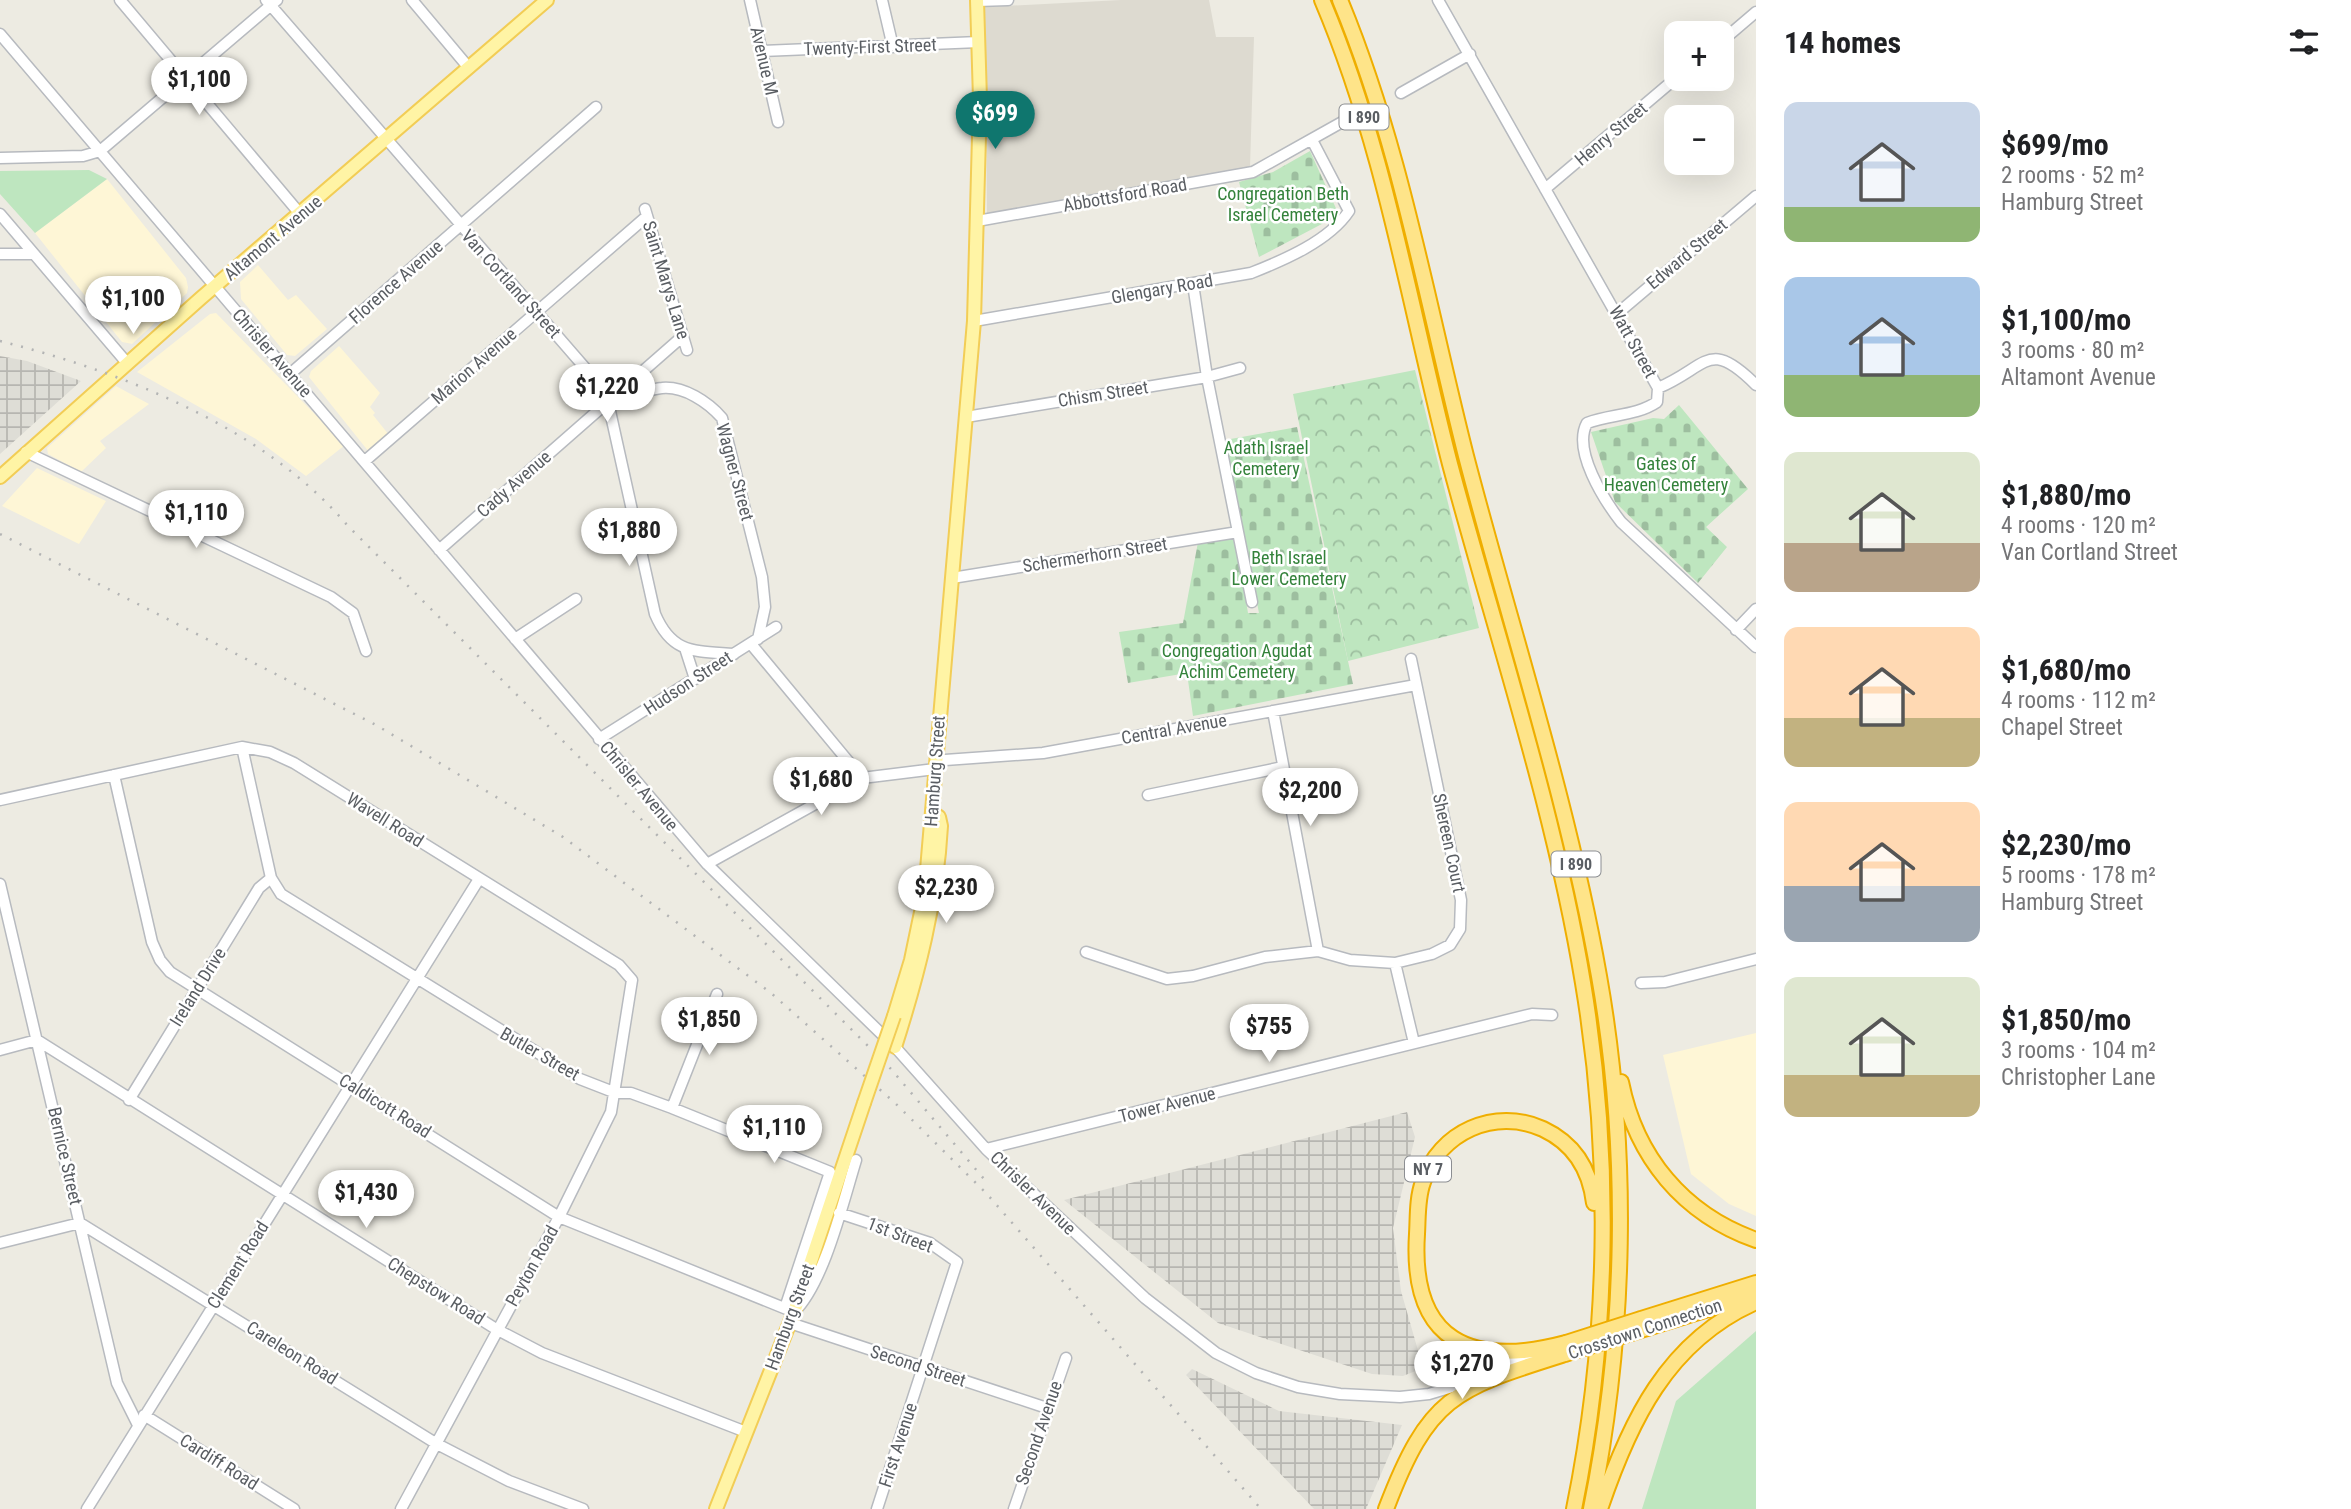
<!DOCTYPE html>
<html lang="en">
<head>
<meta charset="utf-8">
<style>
  :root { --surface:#fff; --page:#f2f2f2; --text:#202124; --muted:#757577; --accent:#0f766e }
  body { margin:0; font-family:"Roboto Condensed",sans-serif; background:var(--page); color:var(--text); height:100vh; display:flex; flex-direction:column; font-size:26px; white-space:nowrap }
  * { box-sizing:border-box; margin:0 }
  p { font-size:23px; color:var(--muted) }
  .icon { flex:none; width:38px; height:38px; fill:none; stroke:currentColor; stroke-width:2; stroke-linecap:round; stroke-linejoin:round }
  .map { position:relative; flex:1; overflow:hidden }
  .drawer { display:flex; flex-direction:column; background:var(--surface); width:595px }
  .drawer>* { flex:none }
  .buttons { position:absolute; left:1664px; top:21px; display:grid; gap:14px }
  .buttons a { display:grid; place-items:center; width:70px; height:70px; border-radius:14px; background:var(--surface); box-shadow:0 7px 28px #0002; font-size:35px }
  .price { position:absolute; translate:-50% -60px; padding:0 16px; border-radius:24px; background:#fff; color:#222; font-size:23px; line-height:46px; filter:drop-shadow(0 2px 4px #0008) }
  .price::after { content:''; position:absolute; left:50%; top:42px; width:21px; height:16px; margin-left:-10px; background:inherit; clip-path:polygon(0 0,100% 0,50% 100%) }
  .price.current { background:var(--accent); color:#fff }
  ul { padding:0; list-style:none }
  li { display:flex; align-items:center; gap:21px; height:175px; padding:0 28px }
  li span { display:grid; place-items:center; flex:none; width:196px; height:140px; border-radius:14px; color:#555 }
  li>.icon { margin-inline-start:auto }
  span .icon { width:84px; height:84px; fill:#fffc; stroke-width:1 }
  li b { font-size:30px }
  h2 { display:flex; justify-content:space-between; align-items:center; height:84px; padding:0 28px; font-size:30px }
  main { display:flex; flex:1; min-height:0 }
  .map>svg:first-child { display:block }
  .commercial { fill:#fef6d6 }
  .industrial { fill:url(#industrial-grid) }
  .education { fill:#dddad0 }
  .green { fill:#bee6bf }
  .forest { fill:url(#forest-crowns) }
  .cemetery { fill:url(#cemetery-stones) }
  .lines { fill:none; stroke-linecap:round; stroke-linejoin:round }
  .minor-casing { stroke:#b7babf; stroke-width:13 }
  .major-casing { stroke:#f2cd56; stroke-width:16 }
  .highway-casing { stroke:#efae00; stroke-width:18 }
  .minor { stroke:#fff; stroke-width:10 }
  .major { stroke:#fff4a5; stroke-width:12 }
  .highway { stroke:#fee489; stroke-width:14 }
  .rail { stroke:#b3b4b4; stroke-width:2.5; stroke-dasharray:2 9; stroke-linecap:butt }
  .major-bridge-casing { stroke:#f2cd56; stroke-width:16; stroke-linecap:butt }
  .highway-bridge-casing { stroke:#efae00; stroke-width:18; stroke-linecap:butt }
  .major-bridge { stroke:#fff4a5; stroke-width:12 }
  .highway-bridge { stroke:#fee489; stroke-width:14 }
  .labels { text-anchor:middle; stroke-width:5; stroke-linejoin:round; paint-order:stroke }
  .shield { fill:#fff; stroke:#8c8e92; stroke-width:2 }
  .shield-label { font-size:16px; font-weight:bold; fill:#5a5e63 }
  .street-label { font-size:18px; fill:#5a5e63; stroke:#fff }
  .park-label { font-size:18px; fill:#33823a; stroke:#fff }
</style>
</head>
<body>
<main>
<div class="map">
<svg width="1756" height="1509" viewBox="0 0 1756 1509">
  <defs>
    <pattern id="industrial-grid" width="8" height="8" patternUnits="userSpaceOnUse" patternTransform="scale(1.75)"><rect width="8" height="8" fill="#deddd6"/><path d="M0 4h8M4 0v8" fill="none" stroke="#b7b6b1"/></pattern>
    <pattern id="forest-crowns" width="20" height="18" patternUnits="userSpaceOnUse" patternTransform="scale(1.75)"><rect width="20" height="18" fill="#bee6bf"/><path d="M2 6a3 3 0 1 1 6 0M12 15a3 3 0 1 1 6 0" fill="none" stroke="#9dbe9f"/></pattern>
    <pattern id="cemetery-stones" width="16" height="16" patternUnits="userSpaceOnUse" patternTransform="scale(1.75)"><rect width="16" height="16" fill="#bee6bf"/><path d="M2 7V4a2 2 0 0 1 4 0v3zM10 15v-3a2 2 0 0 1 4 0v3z" fill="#9dbe9f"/></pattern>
  </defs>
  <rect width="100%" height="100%" fill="#edebe2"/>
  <!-- commercial -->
  <path class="commercial" d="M107,179L186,278L188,287L187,293L132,344L122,342L35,233Z
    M258,265L288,300L296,295L327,329L295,356L287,355L241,299L240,282Z
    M216,313L345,445L306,476L256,439L137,372L210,314Z
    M339,346L380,393L370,407L375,413L373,415L389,435L369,452L309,377L311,371Z
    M116,386L149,404L100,441L106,448L81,472L48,454L47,448Z
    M37,468L106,501L79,544L2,506Z
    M1756,1033V1216L1729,1204L1691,1174L1663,1055Z"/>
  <!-- industrial -->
  <path class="industrial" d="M0,356L27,361L81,381L0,454Z
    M1407,1112L1415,1137L1393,1228L1401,1291L1423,1368L1403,1376L1372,1374L1218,1323L1064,1200Z
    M1192,1369L1279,1411L1402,1425L1366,1509H1314L1186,1375Z"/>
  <!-- education -->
  <path class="education" d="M1121,0H1209L1216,37H1254L1250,167L987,214L985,7Z"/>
  <!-- green -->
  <path class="green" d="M89,170L107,179L35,233L0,194V171Z
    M1756,1331V1509H1642L1676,1401Z"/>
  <!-- forest -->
  <path class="forest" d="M1415,370L1479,628L1348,661L1293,394Z"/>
  <!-- cemetery -->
  <path class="cemetery" d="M1310,151L1339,215L1259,257L1239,182L1273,172Z
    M1679,405L1748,489L1706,527L1727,547L1698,583L1615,502L1591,432L1653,418L1664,419Z
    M1297,427L1353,684L1193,716L1187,673L1128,683L1119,632L1183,623L1198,542L1235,537L1248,613H1259L1225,440Z"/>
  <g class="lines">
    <defs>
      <path id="minor" d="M120,0L301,215
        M266,0L599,384L608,402L655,614C672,654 694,651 734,654
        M412,0L469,68
        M750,0L778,122
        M882,0L893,47
        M1438,0L1658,388L1657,402C1636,416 1611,414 1587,423C1572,450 1604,500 1621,522L1756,647
        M977,1L1008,0
        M0,34L707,864L895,1047L986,1149L1145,1298L1216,1353L1256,1373L1298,1387L1340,1394L1400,1397L1429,1394L1479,1379
        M1722,41L1756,12
        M762,51L979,42
        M1401,93L1470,54
        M0,158L83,156L100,151L277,0
        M1545,189L1676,78
        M645,209L687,350
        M0,214L127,363
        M977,221L1253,172L1344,121
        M0,254H31
        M1193,284L1207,377L1252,602
        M1618,313L1756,196
        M974,321L1251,273C1284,260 1329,241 1349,211L1312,140
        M290,374L596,107
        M1658,388C1708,367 1708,337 1756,385
        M617,396C633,399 646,389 662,388C684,386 708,402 722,418L762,577L765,607L758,639
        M966,417L1207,377L1240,368
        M26,452L331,597L353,613L366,651
        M366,460L646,217
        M439,550L683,336
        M952,578L1238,532
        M1736,630L1756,609
        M515,639L576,599
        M751,644L862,778
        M685,648L695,679
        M1273,711L1318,951
        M599,739L776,627
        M242,747L271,878L281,894L580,1079L616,1093H631L672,1108L830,1172L785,1308
        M114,775L152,942L160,960L170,972L559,1217L794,1312C824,1283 843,1202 856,1160
        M1148,795L1283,767
        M0,800L242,747L270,752L294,763L619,965L632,980L611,1112L559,1217L401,1509
        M707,864L862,778L935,769L945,760L1043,753L1416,685
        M0,884L117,1383L138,1425
        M1086,952L1167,979L1193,976L1265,957L1318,951L1350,960L1395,963L1432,954L1450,945L1460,929L1461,900L1411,659
        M1395,963L1414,1043
        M1641,983L1665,982L1756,959
        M0,1050L37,1040L496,1329L542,1353L746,1432
        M129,1100L259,888L271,878
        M672,1108L717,994
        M986,1149L1532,1014L1552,1015
        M839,1213L930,1243L957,1262L877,1509
        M0,1243L80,1223L437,1444L509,1481L583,1509
        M790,1323L1047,1408
        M1466,1376L1539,1354
        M144,1415L294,1509
        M87,1509L479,879
        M1014,1509L1066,1358"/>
      <path id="major" d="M0,477L201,298L547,0
        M894,1016L911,960L925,893L974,321L980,99L977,0
        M895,1047C918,975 937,902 941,826L939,817L933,813
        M716,1509L794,1312L864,1103"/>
      <path id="highway" d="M1322,0C1385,148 1410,309 1450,464C1496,636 1554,807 1583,983C1612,1157 1609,1337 1574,1509
        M1340,0C1401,147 1427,303 1466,456C1511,629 1568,800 1599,976C1630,1151 1626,1335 1591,1509
        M1621,1082C1636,1157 1683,1214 1756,1240
        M1641,1319L1756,1283
        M1641,1330L1756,1294
        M1566,1343C1471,1368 1410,1342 1417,1234C1418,1217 1417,1198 1423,1182C1439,1132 1495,1107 1543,1129C1575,1144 1590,1170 1594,1203
        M1386,1509C1429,1396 1454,1389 1565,1354
        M1600,1509C1629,1423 1667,1341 1756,1302"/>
    </defs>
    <!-- minor casing -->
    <use href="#minor" class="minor-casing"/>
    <!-- major casing -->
    <use href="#major" class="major-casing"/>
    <!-- highway casing -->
    <use href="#highway" class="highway-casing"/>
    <!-- minor -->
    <use href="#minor" class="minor"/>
    <!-- major -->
    <use href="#major" class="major"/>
    <!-- highway -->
    <use href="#highway" class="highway"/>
    <!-- rail -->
    <path class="rail" d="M0,341C122,372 264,427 347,525L891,1069L984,1179
      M0,534L376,725L563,837L771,993L895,1103L987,1194L1261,1509"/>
    <defs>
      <path id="major-bridge" d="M864,1103L894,1016"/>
      <path id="highway-bridge" d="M1566,1343L1641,1319
        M1565,1354L1641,1330"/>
    </defs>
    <!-- major-bridge casing -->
    <use href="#major-bridge" class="major-bridge-casing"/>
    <!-- highway-bridge casing -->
    <use href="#highway-bridge" class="highway-bridge-casing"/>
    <!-- major-bridge -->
    <use href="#major-bridge" class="major-bridge"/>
    <!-- highway-bridge -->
    <use href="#highway-bridge" class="highway-bridge"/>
  </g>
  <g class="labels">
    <!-- shield labels -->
    <g class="shield">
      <rect x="1339.5" y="104.5" width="49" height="25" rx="5"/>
      <rect x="1551.5" y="851.5" width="49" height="25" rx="5"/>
      <rect x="1405" y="1156.5" width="46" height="25" rx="5"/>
    </g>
    <g class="shield-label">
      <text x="1364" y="123">I 890</text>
      <text x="1576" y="870">I 890</text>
      <text x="1428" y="1175">NY 7</text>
    </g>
    <!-- street labels -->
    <g class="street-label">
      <text transform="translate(870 47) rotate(-2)" y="6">Twenty-First Street</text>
      <text transform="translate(764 61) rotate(77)" y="6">Avenue M</text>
      <text transform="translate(1611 134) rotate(-40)" y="6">Henry Street</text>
      <text transform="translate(1125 195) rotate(-10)" y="6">Abbottsford Road</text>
      <text transform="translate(273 238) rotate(-40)" y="6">Altamont Avenue</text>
      <text transform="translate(1687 254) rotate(-40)" y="6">Edward Street</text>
      <text transform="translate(666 280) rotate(73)" y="6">Saint Marys Lane</text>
      <text transform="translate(396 282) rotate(-41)" y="6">Florence Avenue</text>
      <text transform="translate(511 284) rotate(48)" y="6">Van Cortland Street</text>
      <text transform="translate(1162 289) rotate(-10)" y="6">Glengary Road</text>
      <text transform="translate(1633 342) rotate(61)" y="6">Watt Street</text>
      <text transform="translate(272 353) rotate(49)" y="6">Chrisler Avenue</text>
      <text transform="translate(474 366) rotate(-41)" y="6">Marion Avenue</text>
      <text transform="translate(1103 394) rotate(-9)" y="6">Chism Street</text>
      <text transform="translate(735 472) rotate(75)" y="6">Wagner Street</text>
      <text transform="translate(514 484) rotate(-41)" y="6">Cady Avenue</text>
      <text transform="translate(1095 555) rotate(-9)" y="6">Schermerhorn Street</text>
      <text transform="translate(688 683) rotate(-33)" y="6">Hudson Street</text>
      <text transform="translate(1174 729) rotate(-10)" y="6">Central Avenue</text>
      <text transform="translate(935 771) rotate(-86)" y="6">Hamburg Street</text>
      <text transform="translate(639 786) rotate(50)" y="6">Chrisler Avenue</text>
      <text transform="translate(385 820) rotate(32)" y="6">Wavell Road</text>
      <text transform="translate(1449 843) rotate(78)" y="6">Shereen Court</text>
      <text transform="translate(198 987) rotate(-58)" y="6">Ireland Drive</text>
      <text transform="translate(540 1054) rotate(30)" y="6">Butler Street</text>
      <text transform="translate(1167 1105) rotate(-14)" y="6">Tower Avenue</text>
      <text transform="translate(385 1106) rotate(32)" y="6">Caldicott Road</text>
      <text transform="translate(65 1156) rotate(77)" y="6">Bernice Street</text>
      <text transform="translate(1033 1193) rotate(44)" y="6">Chrisler Avenue</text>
      <text transform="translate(900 1235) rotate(21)" y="6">1st Street</text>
      <text transform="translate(238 1265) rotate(-58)" y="6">Clement Road</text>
      <text transform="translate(532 1266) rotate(-61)" y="6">Peyton Road</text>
      <text transform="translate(436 1291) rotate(32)" y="6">Chepstow Road</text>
      <text transform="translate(790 1317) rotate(-70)" y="6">Hamburg Street</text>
      <text transform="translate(1645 1329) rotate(-18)" y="6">Crosstown Connection</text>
      <text transform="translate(292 1353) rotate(32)" y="6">Careleon Road</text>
      <text transform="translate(918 1366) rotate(18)" y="6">Second Street</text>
      <text transform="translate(1039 1433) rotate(-71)" y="6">Second Avenue</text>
      <text transform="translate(898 1445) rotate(-72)" y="6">First Avenue</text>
      <text transform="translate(219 1462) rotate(32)" y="6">Cardiff Road</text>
    </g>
    <!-- park labels -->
    <g class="park-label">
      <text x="1283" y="200">Congregation Beth<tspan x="1283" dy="21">Israel Cemetery</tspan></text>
      <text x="1266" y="454">Adath Israel<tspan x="1266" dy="21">Cemetery</tspan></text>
      <text x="1666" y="470">Gates of<tspan x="1666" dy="21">Heaven Cemetery</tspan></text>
      <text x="1289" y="564">Beth Israel<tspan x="1289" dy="21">Lower Cemetery</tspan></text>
      <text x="1237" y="657">Congregation Agudat<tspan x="1237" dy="21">Achim Cemetery</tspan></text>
    </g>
  </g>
</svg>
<div class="buttons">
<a>+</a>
<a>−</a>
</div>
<b class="price" style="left:199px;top:117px">$1,100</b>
<b class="price current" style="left:995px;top:151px">$699</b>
<b class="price" style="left:133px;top:336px">$1,100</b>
<b class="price" style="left:607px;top:424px">$1,220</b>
<b class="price" style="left:196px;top:550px">$1,110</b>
<b class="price" style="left:629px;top:568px">$1,880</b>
<b class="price" style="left:821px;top:817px">$1,680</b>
<b class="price" style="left:1310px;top:828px">$2,200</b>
<b class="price" style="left:946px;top:925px">$2,230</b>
<b class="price" style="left:709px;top:1057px">$1,850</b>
<b class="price" style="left:1269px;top:1064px">$755</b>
<b class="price" style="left:774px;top:1165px">$1,110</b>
<b class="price" style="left:366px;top:1230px">$1,430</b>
<b class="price" style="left:1462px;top:1401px">$1,270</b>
</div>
<section class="drawer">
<h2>14 homes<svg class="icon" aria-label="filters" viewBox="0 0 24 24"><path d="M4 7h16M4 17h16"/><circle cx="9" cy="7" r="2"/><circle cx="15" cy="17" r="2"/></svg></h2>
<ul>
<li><span style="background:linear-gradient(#c9d6e8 75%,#8fb573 0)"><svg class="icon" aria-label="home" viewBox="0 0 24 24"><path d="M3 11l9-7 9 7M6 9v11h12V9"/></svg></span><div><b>$699/mo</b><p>2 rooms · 52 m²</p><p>Hamburg Street</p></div></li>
<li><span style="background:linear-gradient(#a9c7e8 70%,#8fb573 0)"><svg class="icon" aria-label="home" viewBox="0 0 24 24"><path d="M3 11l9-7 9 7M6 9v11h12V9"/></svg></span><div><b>$1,100/mo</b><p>3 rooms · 80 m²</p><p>Altamont Avenue</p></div></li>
<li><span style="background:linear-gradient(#dfe7d0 65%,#b9a48a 0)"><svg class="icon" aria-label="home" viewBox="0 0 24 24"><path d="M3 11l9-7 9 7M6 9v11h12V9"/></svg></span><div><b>$1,880/mo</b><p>4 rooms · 120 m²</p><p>Van Cortland Street</p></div></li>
<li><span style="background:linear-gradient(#ffd9b3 65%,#c2b280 0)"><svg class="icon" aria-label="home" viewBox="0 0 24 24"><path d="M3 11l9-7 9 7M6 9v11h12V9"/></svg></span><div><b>$1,680/mo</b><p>4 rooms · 112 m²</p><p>Chapel Street</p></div></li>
<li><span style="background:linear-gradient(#ffd9b3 60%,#9aa5b1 0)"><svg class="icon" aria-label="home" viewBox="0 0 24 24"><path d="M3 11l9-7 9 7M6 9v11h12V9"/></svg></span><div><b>$2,230/mo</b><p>5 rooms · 178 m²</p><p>Hamburg Street</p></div></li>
<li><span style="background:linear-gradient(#dfe7d0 70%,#c2b280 0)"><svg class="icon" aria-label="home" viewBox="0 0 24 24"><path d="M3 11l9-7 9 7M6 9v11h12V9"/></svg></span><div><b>$1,850/mo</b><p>3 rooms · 104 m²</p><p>Christopher Lane</p></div></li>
</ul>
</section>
</main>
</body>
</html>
